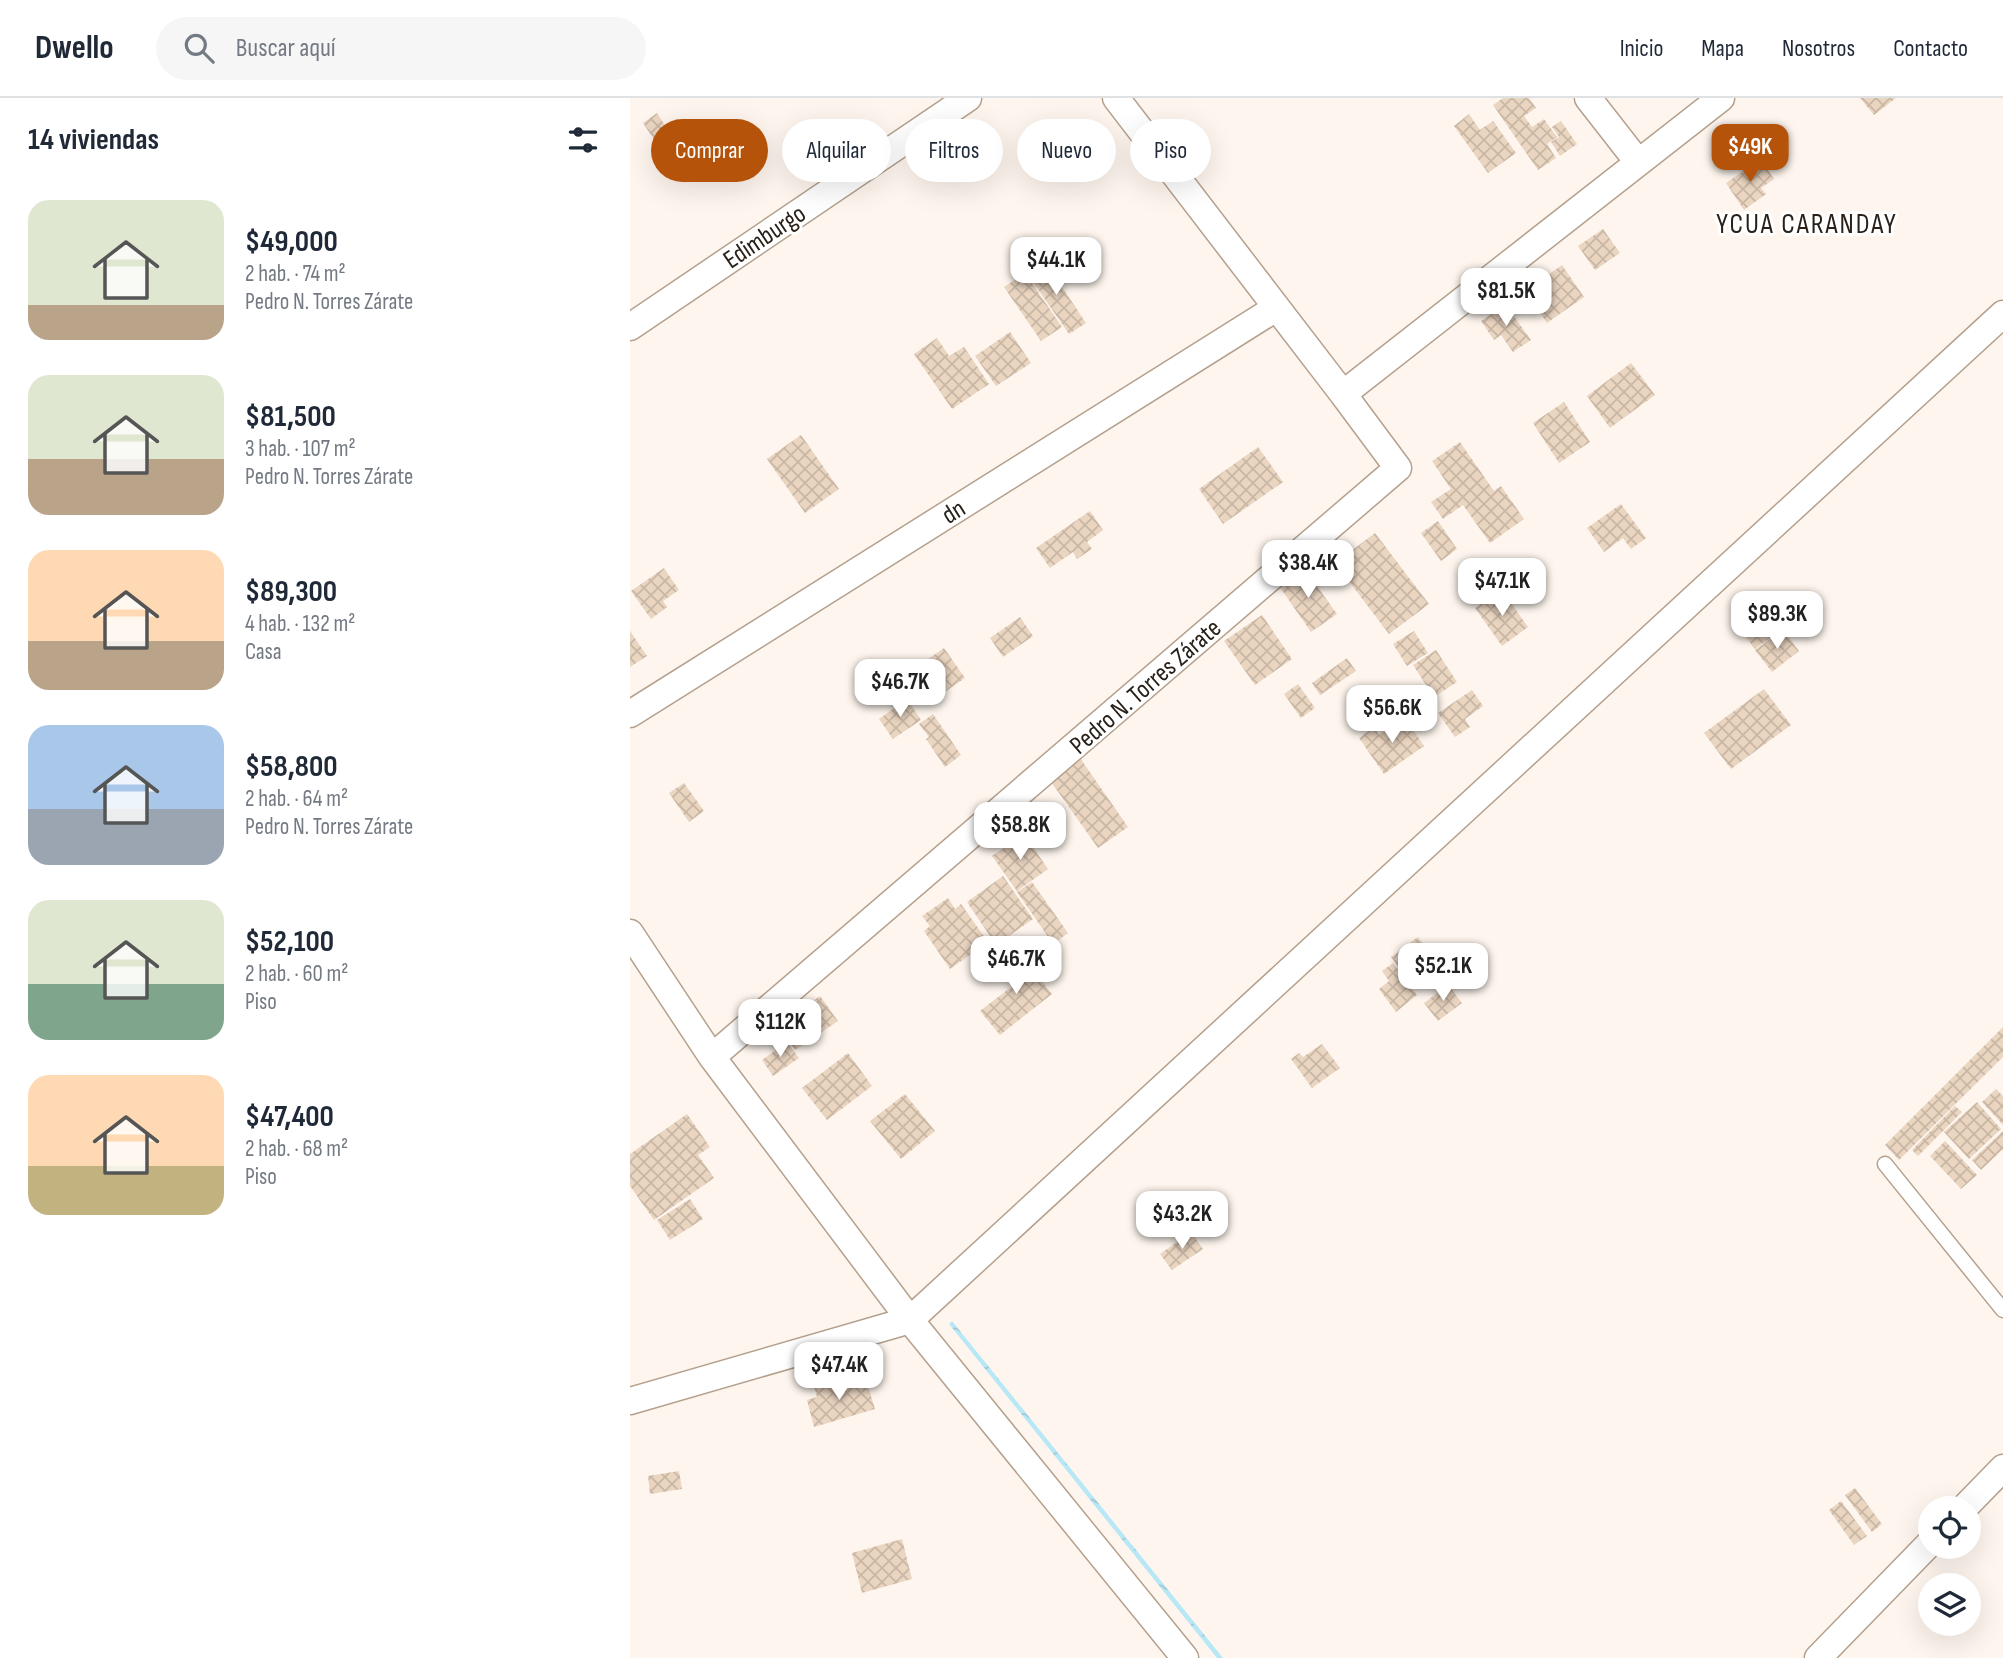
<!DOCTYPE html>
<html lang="es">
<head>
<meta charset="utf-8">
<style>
  :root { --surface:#fff; --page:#f6f6f7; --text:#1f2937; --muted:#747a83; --line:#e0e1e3; --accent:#b45309 }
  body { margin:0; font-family:"Sofia Sans Condensed",sans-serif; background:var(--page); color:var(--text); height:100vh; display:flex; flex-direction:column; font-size:26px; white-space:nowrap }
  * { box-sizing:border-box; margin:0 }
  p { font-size:23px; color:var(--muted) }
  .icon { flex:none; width:38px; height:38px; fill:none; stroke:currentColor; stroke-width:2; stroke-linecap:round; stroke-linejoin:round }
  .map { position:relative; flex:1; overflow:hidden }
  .panel { display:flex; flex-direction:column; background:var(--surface); width:630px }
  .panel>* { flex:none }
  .top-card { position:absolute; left:21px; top:21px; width:665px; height:63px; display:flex; gap:14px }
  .fabs { position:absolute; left:1288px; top:1398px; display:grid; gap:14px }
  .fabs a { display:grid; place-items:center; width:63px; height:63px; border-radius:50%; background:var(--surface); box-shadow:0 7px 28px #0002; font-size:35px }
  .price { position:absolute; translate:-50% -60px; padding:0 16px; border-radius:14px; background:#fff; color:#222; font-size:23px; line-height:46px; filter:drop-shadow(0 2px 4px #0008) }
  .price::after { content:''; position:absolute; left:50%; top:42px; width:21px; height:16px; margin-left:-10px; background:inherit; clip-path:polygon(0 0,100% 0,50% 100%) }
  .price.current { background:var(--accent); color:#fff }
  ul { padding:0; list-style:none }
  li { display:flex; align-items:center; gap:21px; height:175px; padding:0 28px }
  li span { display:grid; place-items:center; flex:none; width:196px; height:140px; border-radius:21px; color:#555 }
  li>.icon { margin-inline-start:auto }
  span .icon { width:84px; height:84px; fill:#fffc; stroke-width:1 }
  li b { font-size:30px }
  h2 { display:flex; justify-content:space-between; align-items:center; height:84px; padding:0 28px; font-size:30px }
  .tag { padding:0 24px; border-radius:32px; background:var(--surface); box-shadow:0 7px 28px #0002; font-size:24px; line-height:63px }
  .tag.current { background:var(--accent); color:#fff }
  header { display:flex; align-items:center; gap:42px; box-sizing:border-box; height:98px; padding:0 35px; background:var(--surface); border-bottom:2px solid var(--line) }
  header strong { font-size:33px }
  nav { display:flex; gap:38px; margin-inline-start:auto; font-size:24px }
  .search { width:490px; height:63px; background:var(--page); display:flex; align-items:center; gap:18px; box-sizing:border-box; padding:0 24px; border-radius:38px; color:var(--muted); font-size:26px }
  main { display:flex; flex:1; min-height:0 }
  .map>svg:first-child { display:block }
  .water { fill:url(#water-ripples) }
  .building { fill:url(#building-cross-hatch) }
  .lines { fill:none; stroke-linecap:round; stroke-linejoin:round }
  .lane-casing { stroke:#b4a08d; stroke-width:17 }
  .street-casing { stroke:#b4a08d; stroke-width:29 }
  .lane { stroke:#fff; stroke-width:14 }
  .street { stroke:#fff; stroke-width:26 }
  .labels { text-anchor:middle; stroke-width:6; stroke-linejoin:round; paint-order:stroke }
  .street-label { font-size:26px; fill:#282019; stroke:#fff }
  .neighbourhood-label { font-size:28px; letter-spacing:2px; fill:#282019; stroke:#fff }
</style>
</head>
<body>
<header>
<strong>Dwello</strong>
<div class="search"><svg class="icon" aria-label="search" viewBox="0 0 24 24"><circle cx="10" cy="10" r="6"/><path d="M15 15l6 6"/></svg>Buscar aquí</div>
<nav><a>Inicio</a><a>Mapa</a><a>Nosotros</a><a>Contacto</a></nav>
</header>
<main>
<section class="panel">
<h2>14 viviendas<svg class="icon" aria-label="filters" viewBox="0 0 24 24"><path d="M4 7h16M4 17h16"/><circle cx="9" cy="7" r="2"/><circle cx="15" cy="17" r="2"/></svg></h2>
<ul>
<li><span style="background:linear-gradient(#dfe7d0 75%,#b9a48a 0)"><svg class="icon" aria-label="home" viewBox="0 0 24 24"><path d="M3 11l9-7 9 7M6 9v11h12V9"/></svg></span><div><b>$49,000</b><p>2 hab. · 74 m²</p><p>Pedro N. Torres Zárate</p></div></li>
<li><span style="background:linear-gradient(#dfe7d0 60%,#b9a48a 0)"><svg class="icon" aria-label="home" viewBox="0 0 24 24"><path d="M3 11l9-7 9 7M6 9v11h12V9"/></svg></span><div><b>$81,500</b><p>3 hab. · 107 m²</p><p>Pedro N. Torres Zárate</p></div></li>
<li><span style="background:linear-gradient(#ffd9b3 65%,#b9a48a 0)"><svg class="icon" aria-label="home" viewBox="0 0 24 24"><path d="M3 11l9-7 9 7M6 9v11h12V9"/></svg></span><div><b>$89,300</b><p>4 hab. · 132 m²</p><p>Casa</p></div></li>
<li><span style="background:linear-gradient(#a9c7e8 60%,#9aa5b1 0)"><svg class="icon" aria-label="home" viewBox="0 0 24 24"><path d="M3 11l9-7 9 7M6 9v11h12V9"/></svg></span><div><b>$58,800</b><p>2 hab. · 64 m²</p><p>Pedro N. Torres Zárate</p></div></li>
<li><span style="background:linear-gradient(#dfe7d0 60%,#7fa58c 0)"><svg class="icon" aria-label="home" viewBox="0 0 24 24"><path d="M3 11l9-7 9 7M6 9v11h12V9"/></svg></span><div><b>$52,100</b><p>2 hab. · 60 m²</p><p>Piso</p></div></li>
<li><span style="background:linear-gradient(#ffd9b3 65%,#c2b280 0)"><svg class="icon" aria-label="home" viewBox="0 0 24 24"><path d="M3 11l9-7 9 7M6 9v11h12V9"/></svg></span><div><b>$47,400</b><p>2 hab. · 68 m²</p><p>Piso</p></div></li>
</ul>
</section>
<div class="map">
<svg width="1373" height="1560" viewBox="0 0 1373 1560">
  <defs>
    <pattern id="water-ripples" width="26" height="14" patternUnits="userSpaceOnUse" patternTransform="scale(1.75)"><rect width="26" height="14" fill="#b8e7f5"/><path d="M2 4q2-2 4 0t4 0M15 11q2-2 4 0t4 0" fill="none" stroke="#9ec6d1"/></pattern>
    <pattern id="building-cross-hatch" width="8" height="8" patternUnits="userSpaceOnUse" patternTransform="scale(1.75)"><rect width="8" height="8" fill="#ead5c1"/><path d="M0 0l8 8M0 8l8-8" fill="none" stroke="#c9b7a5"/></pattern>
  </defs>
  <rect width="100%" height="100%" fill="#fef6ee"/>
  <!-- water -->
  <path class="water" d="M322,1223L593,1560H587L319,1226Z"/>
  <!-- building -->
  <path class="building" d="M873,0H899L906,10L894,18L902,29L914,21L927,39L917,46L926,60L908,72L863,7Z
    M1230,0H1266L1244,17Z
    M27,15L43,40L29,49L13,25Z
    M839,16L850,32L863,23L886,55L858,75L824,28Z
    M931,23L947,46L930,58L921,44L929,39L922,29Z
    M1131,61L1144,81L1131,90L1136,96L1114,112L1096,85Z
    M973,131L990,155L965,172L948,148Z
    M414,162L456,225L439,236L396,174Z
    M932,167L954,199L917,225L895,193Z
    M395,175L432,229L411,243L374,189Z
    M875,206L901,242L883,254L871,237L864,242L851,223Z
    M380,234L401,265L366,288L345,258Z
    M307,240L319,258L334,249L359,286L322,311L284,256Z
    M1001,265L1025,297L980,330L957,298Z
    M934,304L960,344L929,365L903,325Z
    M171,337L209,391L175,415L137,361Z
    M830,344L864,393L871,388L894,421L860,445L833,407L813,421L801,404L821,391L802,363Z
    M628,349L653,384L593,426L569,391Z
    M991,406L1016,440L1001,451L993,440L974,454L957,430Z
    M460,413L473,432L457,444L462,451L447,461L443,454L420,470L406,450Z
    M808,423L827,451L811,463L791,435Z
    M745,435L799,506L759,536L705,465Z
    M34,470L49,492L33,503L37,509L21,521L1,493Z
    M674,470L707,516L681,534L649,488Z
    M871,491L898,529L872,548L845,510Z
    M1153,493L1171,517L1125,551L1107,527Z
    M632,517L662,561L625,587L594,543Z
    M390,519L403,538L373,559L360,540Z
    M1153,532L1169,553L1142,574L1125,552Z
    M0,533L17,558L0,569Z
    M784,533L798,555L777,568L763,546Z
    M314,550L335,580L296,607L275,577Z
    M806,552L827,584L804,599L783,567Z
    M717,560L726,573L690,597L682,585Z
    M668,586L685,610L671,620L654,596Z
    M1134,591L1161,627L1101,671L1074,635Z
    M842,592L853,608L835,621L840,629L825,639L808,615Z
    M277,601L291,622L263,641L249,621Z
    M303,616L331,657L315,669L296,641L299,639L289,626Z
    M775,620L794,648L754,676L729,640L744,629L749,637Z
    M450,660L498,729L468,750L419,681Z
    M54,685L74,713L59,724L39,695Z
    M394,736L418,771L387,793L362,758Z
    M373,778L403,821L366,847L337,804Z
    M402,784L438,835L423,846L387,794Z
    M318,800L325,811L331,806L358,844L320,871L294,833L300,828L292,818Z
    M788,839L808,866L781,886L761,859Z
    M389,855L422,896L370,937L350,913L385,886L371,869Z
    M763,865L787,897L766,914L749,891L759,883L752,873Z
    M818,887L832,905L808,923L794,905Z
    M190,898L208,923L165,952L148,927Z
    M1373,929V959L1269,1062L1255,1047Z
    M157,944L169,960L143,978L132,962Z
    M692,946L710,970L682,990L661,961L669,955L673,959Z
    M218,955L242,988L197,1022L172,990Z
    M1366,991L1373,998V1027L1352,1004Z
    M275,996L305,1033L271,1061L240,1023Z
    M1347,1004L1371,1031L1339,1061L1314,1034Z
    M1325,1008L1332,1014L1288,1058L1282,1052Z
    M57,1016L80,1049L68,1057L84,1080L24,1122L0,1088V1056Z
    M1373,1033V1051L1351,1072L1342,1062Z
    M1315,1043L1347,1077L1331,1091L1300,1058Z
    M60,1101L73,1121L40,1142L27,1122Z
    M561,1134L573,1151L542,1172L530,1156Z
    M214,1280L217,1291L237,1285L245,1311L184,1329L177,1302L187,1299L184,1288Z
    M49,1373L52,1391L20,1396L18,1378Z
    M1225,1390L1252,1426L1242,1434L1215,1397Z
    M1211,1403L1237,1438L1224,1447L1199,1412Z
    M272,1441L282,1481L232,1495L222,1455Z"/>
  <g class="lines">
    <defs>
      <path id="lane" d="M1255,1066L1373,1212"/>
      <path id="street" d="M486,0L713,296
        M958,0L1008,64
        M0,229L338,0
        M0,616L646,210
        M0,835L82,959L280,1222L555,1560
        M82,959L768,370L713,296L1091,0
        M0,1303L280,1222L1373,216
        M1334,1410L1373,1370
        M1188,1560L1300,1445"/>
    </defs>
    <!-- lane casing -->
    <use href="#lane" class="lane-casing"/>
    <!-- street casing -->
    <use href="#street" class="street-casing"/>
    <!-- lane -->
    <use href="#lane" class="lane"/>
    <!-- street -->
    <use href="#street" class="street"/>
  </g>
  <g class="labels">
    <!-- street labels -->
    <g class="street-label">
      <text transform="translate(134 138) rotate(-34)" y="9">Edimburgo</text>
      <text transform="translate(323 413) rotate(-32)" y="9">dn</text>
      <text transform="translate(515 588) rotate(-41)" y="9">Pedro N. Torres Zárate</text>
    </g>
    <!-- neighbourhood labels -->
    <g class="neighbourhood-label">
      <text x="1177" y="135">YCUA CARANDAY</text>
    </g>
  </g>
</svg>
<div class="fabs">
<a><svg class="icon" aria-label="locate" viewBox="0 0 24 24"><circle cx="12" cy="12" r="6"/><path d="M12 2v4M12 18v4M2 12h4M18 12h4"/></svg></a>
<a><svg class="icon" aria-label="layers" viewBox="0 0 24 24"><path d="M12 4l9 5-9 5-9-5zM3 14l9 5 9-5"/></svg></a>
</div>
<b class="price current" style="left:1120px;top:86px">$49K</b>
<b class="price" style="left:426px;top:199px">$44.1K</b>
<b class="price" style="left:876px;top:230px">$81.5K</b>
<b class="price" style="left:678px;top:502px">$38.4K</b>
<b class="price" style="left:872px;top:520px">$47.1K</b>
<b class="price" style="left:1147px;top:553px">$89.3K</b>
<b class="price" style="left:270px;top:621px">$46.7K</b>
<b class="price" style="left:762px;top:647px">$56.6K</b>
<b class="price" style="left:390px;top:764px">$58.8K</b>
<b class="price" style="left:386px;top:898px">$46.7K</b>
<b class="price" style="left:813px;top:905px">$52.1K</b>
<b class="price" style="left:150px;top:961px">$112K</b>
<b class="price" style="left:552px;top:1153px">$43.2K</b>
<b class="price" style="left:209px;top:1304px">$47.4K</b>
<div class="top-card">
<a class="tag current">Comprar</a>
<a class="tag">Alquilar</a>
<a class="tag">Filtros</a>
<a class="tag">Nuevo</a>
<a class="tag">Piso</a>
</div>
</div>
</main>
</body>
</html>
